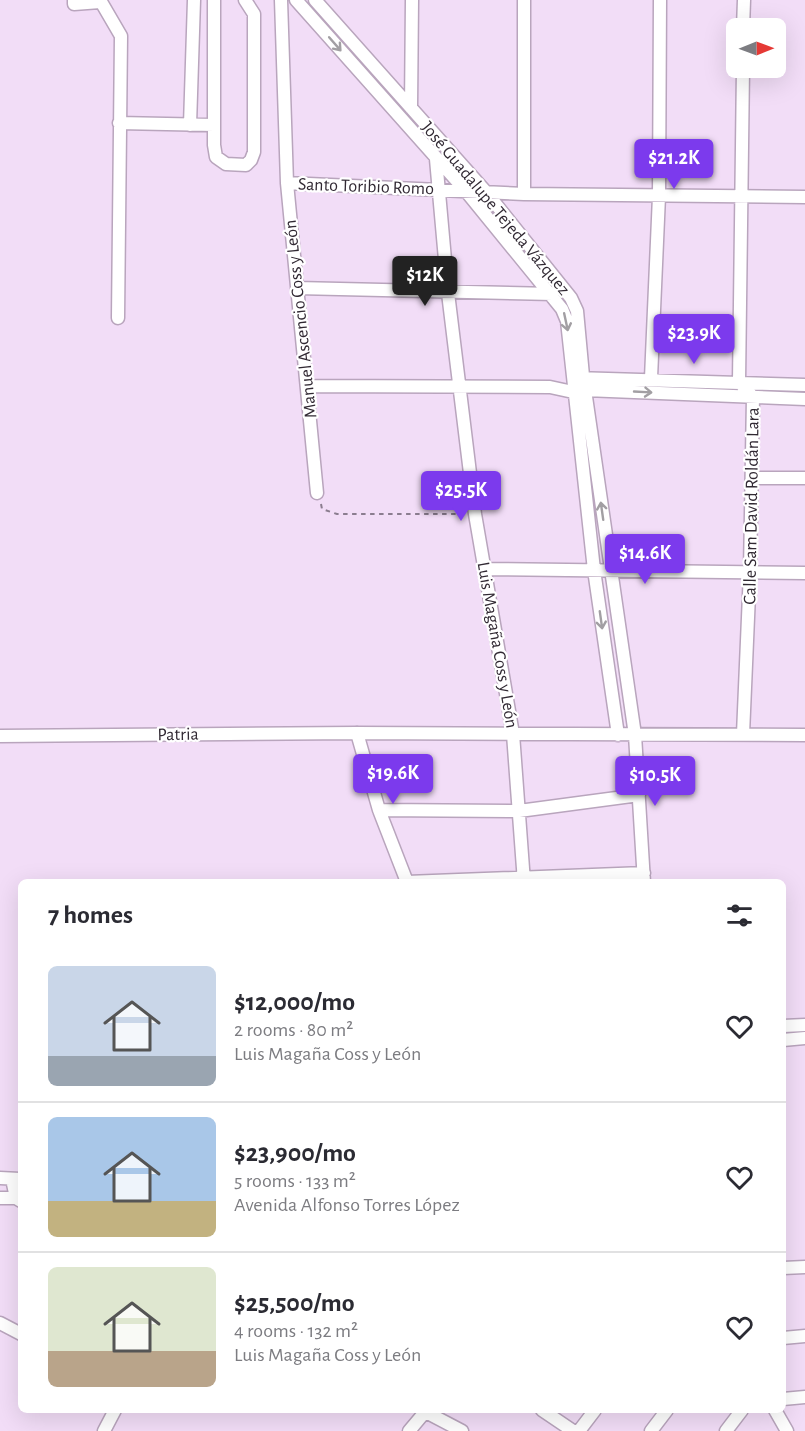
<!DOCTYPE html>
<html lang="en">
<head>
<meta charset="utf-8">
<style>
  :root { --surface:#fff; --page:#f7f7f7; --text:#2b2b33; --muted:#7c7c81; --line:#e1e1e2; --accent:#7c3aed }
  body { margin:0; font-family:"Alegreya Sans",sans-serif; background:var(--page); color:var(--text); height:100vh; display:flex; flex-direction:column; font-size:22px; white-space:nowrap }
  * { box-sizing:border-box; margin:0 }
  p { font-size:20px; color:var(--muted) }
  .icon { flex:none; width:33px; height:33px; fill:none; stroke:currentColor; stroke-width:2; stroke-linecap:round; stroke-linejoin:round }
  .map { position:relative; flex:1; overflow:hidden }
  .side { position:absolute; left:18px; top:879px; width:768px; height:534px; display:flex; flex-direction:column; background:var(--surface); border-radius:9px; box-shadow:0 6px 24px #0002 }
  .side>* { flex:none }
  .needle { width:39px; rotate:89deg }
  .controls { position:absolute; left:726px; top:18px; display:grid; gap:12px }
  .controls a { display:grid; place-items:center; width:60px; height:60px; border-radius:9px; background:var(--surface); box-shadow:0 6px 24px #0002; font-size:30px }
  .price { position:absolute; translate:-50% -51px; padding:0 14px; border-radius:6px; background:var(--accent); color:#fff; font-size:20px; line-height:39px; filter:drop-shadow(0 2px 3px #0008) }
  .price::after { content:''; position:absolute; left:50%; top:36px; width:18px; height:14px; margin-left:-9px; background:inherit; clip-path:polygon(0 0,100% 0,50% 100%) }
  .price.current { background:#222; color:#fff }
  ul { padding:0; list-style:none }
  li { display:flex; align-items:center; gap:18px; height:150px; padding:0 30px }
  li+li { border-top:2px solid var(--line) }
  li span { display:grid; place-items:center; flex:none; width:168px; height:120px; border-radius:9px; color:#555 }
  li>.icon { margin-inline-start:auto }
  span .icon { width:72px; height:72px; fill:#fffc; stroke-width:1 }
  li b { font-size:26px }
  h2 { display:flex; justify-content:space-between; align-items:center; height:72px; padding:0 30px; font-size:26px }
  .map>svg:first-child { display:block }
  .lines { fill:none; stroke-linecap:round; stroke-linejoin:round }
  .minor-casing { stroke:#b9a5bd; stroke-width:15 }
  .path { stroke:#8b7d8f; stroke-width:2; stroke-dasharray:4.5 4.5; stroke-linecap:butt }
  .minor { stroke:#fff; stroke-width:12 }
  .oneway { stroke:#a29fa3 }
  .labels { text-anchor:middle; stroke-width:4.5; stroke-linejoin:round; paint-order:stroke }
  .street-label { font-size:18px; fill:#312933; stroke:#fff }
</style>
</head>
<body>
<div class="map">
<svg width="805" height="1431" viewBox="0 0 805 1431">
  <rect width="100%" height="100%" fill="#f2ddf7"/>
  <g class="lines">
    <defs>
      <path id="minor" d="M74,0V4L100,2
        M100,0L121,36L118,318
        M214,0V145L216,157L226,164L246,165L251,160L254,152V14L245,0
        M281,0L287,183L317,493
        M296,0L465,190L562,309L567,321L594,570L618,735
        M315,0L486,192L571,298L577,311L583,376L635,735L644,882
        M524,0V194
        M743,28L744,0
        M743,68L739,382L753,397L750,571L743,734
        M411,108L412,0
        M119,123L214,125
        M190,125L194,0
        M436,159L448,293L475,514L513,734L524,882
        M287,183L524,194L805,197
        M297,288L553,294
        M575,378L805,385
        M651,378L659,196L660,0
        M307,386L550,387L573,392L585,390L805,399
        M753,478H805
        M485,569L805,573
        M357,733L379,810L407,882
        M0,736L357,733L805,735
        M379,810L519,811L639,795
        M407,882L644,873
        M783,1026L805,1025
        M783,1040L805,1038
        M0,1178L20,1179
        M21,1183L12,1179L16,1198L21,1201
        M0,1198H21
        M783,1268L805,1267
        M0,1323L21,1334
        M783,1338L805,1336
        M783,1399L805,1397
        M422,1410L462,1431
        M542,1410L573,1431
        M775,1410L787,1431
        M104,1431L115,1410
        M409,1431L425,1412
        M579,1431L595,1410
        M651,1431L667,1410
        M726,1431L742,1410"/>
    </defs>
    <!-- minor casing -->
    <use href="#minor" class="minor-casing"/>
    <!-- path -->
    <path class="path" d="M321,504L322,509L337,514H464"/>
    <!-- minor -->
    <use href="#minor" class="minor"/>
  </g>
  <!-- one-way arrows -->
  <defs><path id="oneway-shaft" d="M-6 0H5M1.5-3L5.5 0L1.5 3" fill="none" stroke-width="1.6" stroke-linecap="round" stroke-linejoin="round" transform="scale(1.5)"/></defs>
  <g class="oneway">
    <use href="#oneway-shaft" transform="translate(335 44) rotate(49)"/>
    <use href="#oneway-shaft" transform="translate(566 322) rotate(78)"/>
    <use href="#oneway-shaft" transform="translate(643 392) rotate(3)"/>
    <use href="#oneway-shaft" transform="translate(602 511) rotate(-98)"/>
    <use href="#oneway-shaft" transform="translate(601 620) rotate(82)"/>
  </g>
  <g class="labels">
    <!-- street labels -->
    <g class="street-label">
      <text transform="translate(366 186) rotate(2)" y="6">Santo Toribio Romo</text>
      <text transform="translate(496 208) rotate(50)" y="6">José Guadalupe Tejeda Vázquez</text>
      <text transform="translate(300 319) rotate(-96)" y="6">Manuel Ascencio Coss y León</text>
      <text transform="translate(751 506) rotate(-89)" y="6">Calle Sam David Roldán Lara</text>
      <text transform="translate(498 645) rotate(80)" y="6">Luis Magaña Coss y León</text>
      <text transform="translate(178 734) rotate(-1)" y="6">Patria</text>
    </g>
  </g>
</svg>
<div class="controls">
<a><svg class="needle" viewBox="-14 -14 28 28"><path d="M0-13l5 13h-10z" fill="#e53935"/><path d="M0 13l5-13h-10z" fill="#7c7c81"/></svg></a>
</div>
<b class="price" style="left:674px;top:190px">$21.2K</b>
<b class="price current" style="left:425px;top:307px">$12K</b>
<b class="price" style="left:694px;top:365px">$23.9K</b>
<b class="price" style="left:461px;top:522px">$25.5K</b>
<b class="price" style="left:645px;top:585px">$14.6K</b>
<b class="price" style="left:393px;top:805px">$19.6K</b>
<b class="price" style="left:655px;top:807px">$10.5K</b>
<section class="side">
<h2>7 homes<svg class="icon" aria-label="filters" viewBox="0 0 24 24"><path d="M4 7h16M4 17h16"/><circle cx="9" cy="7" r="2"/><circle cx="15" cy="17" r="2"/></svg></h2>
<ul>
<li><span style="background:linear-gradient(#c9d6e8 75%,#9aa5b1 0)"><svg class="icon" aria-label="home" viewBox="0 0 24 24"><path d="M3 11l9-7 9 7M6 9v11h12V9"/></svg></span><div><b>$12,000/mo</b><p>2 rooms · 80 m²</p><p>Luis Magaña Coss y León</p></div><svg class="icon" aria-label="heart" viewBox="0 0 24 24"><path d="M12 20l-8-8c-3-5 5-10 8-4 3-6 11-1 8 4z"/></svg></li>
<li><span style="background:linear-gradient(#a9c7e8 70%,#c2b280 0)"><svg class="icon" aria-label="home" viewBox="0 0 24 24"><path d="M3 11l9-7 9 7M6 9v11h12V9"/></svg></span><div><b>$23,900/mo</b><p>5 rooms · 133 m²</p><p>Avenida Alfonso Torres López</p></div><svg class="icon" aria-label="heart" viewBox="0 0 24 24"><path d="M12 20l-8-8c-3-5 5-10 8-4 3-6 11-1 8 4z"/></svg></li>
<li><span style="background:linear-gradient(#dfe7d0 70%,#b9a48a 0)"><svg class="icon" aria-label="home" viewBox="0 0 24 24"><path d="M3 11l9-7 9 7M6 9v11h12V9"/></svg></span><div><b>$25,500/mo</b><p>4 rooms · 132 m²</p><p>Luis Magaña Coss y León</p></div><svg class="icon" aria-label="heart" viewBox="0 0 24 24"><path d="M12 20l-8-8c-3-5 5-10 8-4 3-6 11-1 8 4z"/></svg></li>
</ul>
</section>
</div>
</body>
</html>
